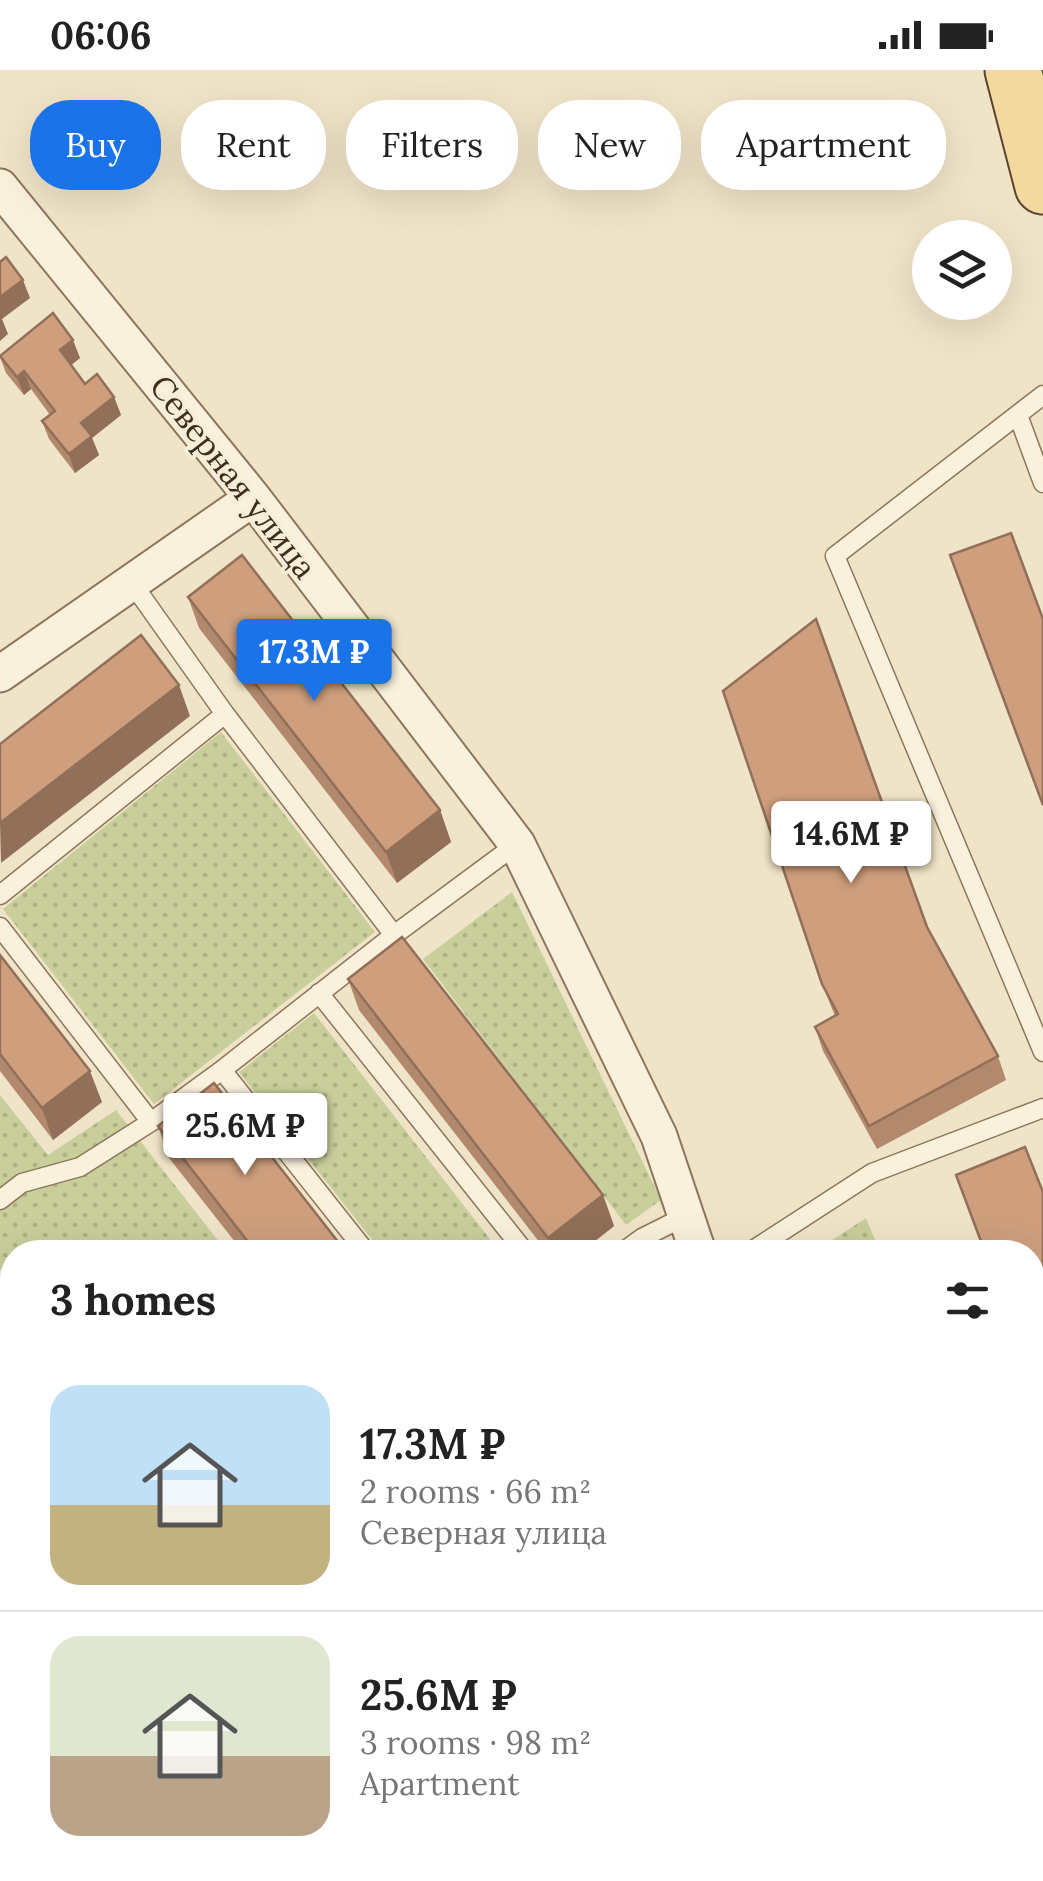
<!DOCTYPE html>
<html lang="en">
<head>
<meta charset="utf-8">
<style>
  :root { --surface:#fff; --page:#f6f6f6; --text:#222; --muted:#767676; --line:#e0e0e0; --accent:#1a73e8 }
  body { margin:0; font-family:Lora,serif; background:var(--page); color:var(--text); height:100vh; display:flex; flex-direction:column; font-size:38px; white-space:nowrap }
  * { box-sizing:border-box; margin:0 }
  p { font-size:32px; color:var(--muted) }
  .icon { flex:none; width:55px; height:55px; fill:none; stroke:currentColor; stroke-width:2; stroke-linecap:round; stroke-linejoin:round }
  .map { position:relative; flex:1; overflow:hidden }
  .panel { position:absolute; left:0px; top:1170px; width:1045px; height:642px; display:flex; flex-direction:column; background:var(--surface); border-radius:40px 40px 0 0; box-shadow:0 10px 40px #0002 }
  .panel>* { flex:none }
  .banner { position:absolute; left:30px; top:30px; width:985px; height:90px; display:flex; gap:20px }
  .buttons { position:absolute; left:912px; top:150px; display:grid; gap:20px }
  .buttons a { display:grid; place-items:center; width:100px; height:100px; border-radius:50%; background:var(--surface); box-shadow:0 10px 40px #0002; font-size:50px }
  .price { position:absolute; translate:-50% -85px; padding:0 22px; border-radius:10px; background:#fff; color:#222; font-size:32px; line-height:65px; filter:drop-shadow(0 2px 5px #0008) }
  .price::after { content:''; position:absolute; left:50%; top:60px; width:30px; height:22px; margin-left:-15px; background:inherit; clip-path:polygon(0 0,100% 0,50% 100%) }
  .price.active { background:var(--accent); color:#fff }
  ul { padding:0; list-style:none }
  li { display:flex; align-items:center; gap:30px; height:250px; padding:0 50px }
  li+li { border-top:2px solid var(--line) }
  li span { display:grid; place-items:center; flex:none; width:280px; height:200px; border-radius:30px; color:#555 }
  li>.icon { margin-inline-start:auto }
  span .icon { width:120px; height:120px; fill:#fffc; stroke-width:1 }
  li b { font-size:42px }
  h2 { display:flex; justify-content:space-between; align-items:center; height:120px; padding:0 50px; font-size:42px }
  .tag { padding:0 35px; border-radius:40px; background:var(--surface); box-shadow:0 10px 40px #0002; font-size:35px; line-height:90px }
  .tag.active { background:var(--accent); color:#fff }
  .status { display:flex; justify-content:space-between; align-items:center; height:70px; padding:0 50px; background:var(--surface); direction:ltr }
  .status svg { height:28px; fill:currentColor }
  .map>svg:first-child { display:block }
  .green { fill:url(#green-dots) }
  .lines { fill:none; stroke-linecap:round; stroke-linejoin:round }
  .lane-casing { stroke:#8d765c; stroke-width:21 }
  .street-casing { stroke:#8d765c; stroke-width:39 }
  .primary-casing { stroke:#5b4430; stroke-width:59 }
  .lane { stroke:#faf1dc; stroke-width:18 }
  .street { stroke:#faf1dc; stroke-width:35 }
  .primary { stroke:#f3d9a0; stroke-width:55 }
  .wall { fill:#b2896c }
  .shaded-wall { fill:#916f58 }
  .building { fill:#cf9f7d; stroke:#916f58; stroke-width:2.5 }
  .labels { text-anchor:middle; stroke-width:8; stroke-linejoin:round; paint-order:stroke }
  .street-label { font-size:32px; fill:#3d2e20; stroke:#f7eed8 }
</style>
</head>
<body>
<div class="status"><b>06:06</b><svg viewBox="0 0 49 12"><path d="M0 12V9h3v3zM5 12V6h3v6zM10 12V3h3v9zM15 12V0h3v12zM26 1h20v11H26zM47 4h2v5h-2z"/></svg></div>
<div class="map">
<svg width="1043" height="1811" viewBox="0 0 1043 1811">
  <defs>
    <pattern id="green-dots" width="8" height="8" patternUnits="userSpaceOnUse" patternTransform="scale(2.5)"><rect width="8" height="8" fill="#c9cf9b"/><path d="M2 2h.1M6 6h.1" fill="none" stroke="#aeb285" stroke-width="1.8" stroke-linecap="round"/></pattern>
  </defs>
  <rect width="100%" height="100%" fill="#f0e4c8"/>
  <!-- green -->
  <path class="green" d="M221,662L375,862L154,1034L3,839Z
    M512,822L661,1130L626,1155L423,889Z
    M314,943L500,1182H382L239,1002Z
    M0,1025L48,1085L116,1040L227,1182H12V1216L0,1199Z
    M866,1148L880,1182H814Z
    M1043,1417V1679L1032,1687V1421Z
    M711,1800H855L840,1811H719Z"/>
  <g class="lines">
    <defs>
      <path id="lane" d="M1043,325L835,486L1043,982
        M1018,345L1043,413
        M132,513L225,644L394,865L517,774
        M0,825L225,644
        M0,857L151,1052L222,1000
        M319,923L525,1182
        M0,1130L22,1113L80,1097L151,1052
        M366,1182L222,1000L394,865
        M623,1182L642,1168L684,1147
        M750,1182L872,1103L1043,1038
        M685,1800L694,1811"/>
      <path id="street" d="M0,117L253,428L517,774L659,1066L698,1182
        M0,604L253,428
        M1032,1688L1043,1681
        M872,1811L885,1800"/>
      <path id="primary" d="M1013,0L1043,116"/>
    </defs>
    <!-- lane casing -->
    <use href="#lane" class="lane-casing"/>
    <!-- street casing -->
    <use href="#street" class="street-casing"/>
    <!-- primary casing -->
    <use href="#primary" class="primary-casing"/>
    <!-- lane -->
    <use href="#lane" class="lane"/>
    <!-- street -->
    <use href="#street" class="street"/>
    <!-- primary -->
    <use href="#primary" class="primary"/>
  </g>
  <!-- wall -->
  <path class="wall" d="M0,287L80,288L71,295L85,314L114,327L121,345L92,368L99,385L75,403L49,369L42,351L50,345L31,319L24,325L6,303Z
    M188,527L440,740L451,772L397,813L199,558Z
    M927,858L998,986L1006,1010L877,1079L823,981L815,957L835,946L822,914Z
    M0,885L102,1032L53,1070L0,1001Z
    M348,909L603,1125L614,1156L581,1182H547L359,940Z
    M158,1056L346,1182H243L169,1088Z
    M1043,1122V1283H1041L1032,1261V1182Z"/>
  <!-- shaded-wall -->
  <path class="shaded-wall" d="M23,210L30,228L2,249L8,264L0,271V227Z
    M73,270L80,288L66,299L60,280Z
    M24,301L31,319L24,325L17,307Z
    M114,327L121,345L92,368L99,385L75,403L69,384L81,353Z
    M179,615L190,646L1,793L0,753Z
    M440,740L451,772L397,813L386,782Z
    M90,1001L102,1032L53,1070L42,1038Z
    M603,1125L614,1156L581,1182H554L548,1168Z"/>
  <!-- building -->
  <path class="building" d="M6,187L23,210L0,227V192Z
    M53,243L73,270L60,280L85,314L97,304L114,327L81,353L92,366L69,384L42,351L55,341L24,301L17,307L0,286Z
    M1011,463L1043,549V735L950,485Z
    M242,485L440,740L386,782L188,527Z
    M816,549L927,857L998,986L869,1056L815,957L838,944L822,914L723,621Z
    M141,565L179,615L0,753V674Z
    M402,867L603,1125L548,1168L348,909Z
    M0,885L90,1001L42,1038L0,984Z
    M214,1013L346,1182H256L158,1056Z
    M1025,1077L1043,1122V1257L1033,1260L1032,1182H985L956,1105Z
    M12,1789V1800H88L93,1807L89,1811H0V1798Z
    M582,1800H670L677,1809L674,1811H568Z"/>
  <g class="labels">
    <!-- street labels -->
    <g class="street-label">
      <text transform="translate(233 407) rotate(52)" y="11">Северная улица</text>
    </g>
  </g>
</svg>
<div class="buttons">
<a><svg class="icon" aria-label="layers" viewBox="0 0 24 24"><path d="M12 4l9 5-9 5-9-5zM3 14l9 5 9-5"/></svg></a>
</div>
<b class="price active" style="left:314px;top:634px">17.3M ₽</b>
<b class="price" style="left:851px;top:816px">14.6M ₽</b>
<b class="price" style="left:245px;top:1108px">25.6M ₽</b>
<div class="banner">
<a class="tag active">Buy</a>
<a class="tag">Rent</a>
<a class="tag">Filters</a>
<a class="tag">New</a>
<a class="tag">Apartment</a>
</div>
<section class="panel">
<h2>3 homes<svg class="icon" aria-label="filters" viewBox="0 0 24 24"><path d="M4 7h16M4 17h16"/><circle cx="9" cy="7" r="2"/><circle cx="15" cy="17" r="2"/></svg></h2>
<ul>
<li><span style="background:linear-gradient(#bfe0f5 60%,#c2b280 0)"><svg class="icon" aria-label="home" viewBox="0 0 24 24"><path d="M3 11l9-7 9 7M6 9v11h12V9"/></svg></span><div><b>17.3M ₽</b><p>2 rooms · 66 m²</p><p>Северная улица</p></div></li>
<li><span style="background:linear-gradient(#dfe7d0 60%,#b9a48a 0)"><svg class="icon" aria-label="home" viewBox="0 0 24 24"><path d="M3 11l9-7 9 7M6 9v11h12V9"/></svg></span><div><b>25.6M ₽</b><p>3 rooms · 98 m²</p><p>Apartment</p></div></li>
</ul>
</section>
</div>
</body>
</html>
